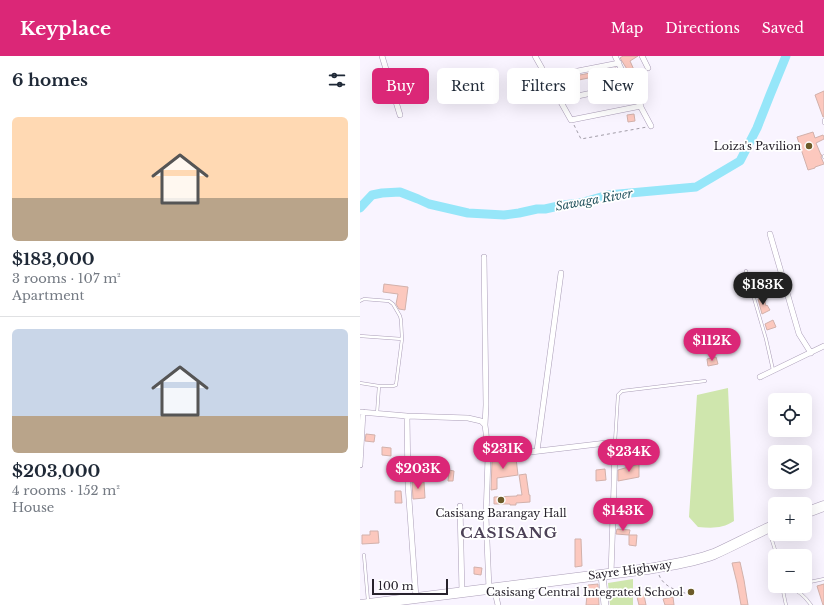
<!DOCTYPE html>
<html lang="en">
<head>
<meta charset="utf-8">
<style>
  :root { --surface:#fff; --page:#f6f6f7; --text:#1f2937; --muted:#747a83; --line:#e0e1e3; --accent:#db2777 }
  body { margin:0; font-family:"Libre Baskerville",serif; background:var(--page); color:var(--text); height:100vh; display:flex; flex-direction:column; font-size:15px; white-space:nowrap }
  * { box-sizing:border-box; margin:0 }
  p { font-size:13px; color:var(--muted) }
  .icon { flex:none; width:22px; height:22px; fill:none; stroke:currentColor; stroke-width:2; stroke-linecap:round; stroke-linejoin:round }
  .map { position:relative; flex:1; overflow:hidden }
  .details { display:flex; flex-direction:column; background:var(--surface); width:360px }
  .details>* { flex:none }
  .top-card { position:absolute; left:12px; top:12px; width:380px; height:36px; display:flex; gap:8px }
  .controls { position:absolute; left:408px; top:337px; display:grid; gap:8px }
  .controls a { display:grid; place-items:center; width:44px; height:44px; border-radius:6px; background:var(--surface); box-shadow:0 4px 16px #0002; font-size:20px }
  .scale { position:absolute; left:12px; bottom:10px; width:76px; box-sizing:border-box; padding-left:4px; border:2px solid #27222c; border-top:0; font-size:11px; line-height:14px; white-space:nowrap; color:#27222c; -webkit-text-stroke:3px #fff; paint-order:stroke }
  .price { position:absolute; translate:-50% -34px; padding:0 9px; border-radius:14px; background:var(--accent); color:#fff; font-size:13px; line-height:26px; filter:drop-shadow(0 1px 2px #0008) }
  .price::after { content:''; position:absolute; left:50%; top:24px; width:12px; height:9px; margin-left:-6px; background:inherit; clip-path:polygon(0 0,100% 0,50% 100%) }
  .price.current { background:#222; color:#fff }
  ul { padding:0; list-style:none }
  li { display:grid; align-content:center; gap:8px; height:212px; padding:0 12px }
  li+li { border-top:1px solid var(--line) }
  li span { display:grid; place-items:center; height:124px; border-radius:6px; color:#555 }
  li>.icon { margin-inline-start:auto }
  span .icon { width:72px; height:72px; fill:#fffc; stroke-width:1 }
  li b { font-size:17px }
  h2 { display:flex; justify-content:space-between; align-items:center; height:48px; padding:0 12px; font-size:17px }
  .tag { padding:0 14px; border-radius:6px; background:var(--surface); box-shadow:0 4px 16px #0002; font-size:14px; line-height:36px }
  .tag.current { background:var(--accent); color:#fff }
  header { display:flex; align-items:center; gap:24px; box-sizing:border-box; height:56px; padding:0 20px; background:var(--accent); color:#fff }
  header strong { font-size:19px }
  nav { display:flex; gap:22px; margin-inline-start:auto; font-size:14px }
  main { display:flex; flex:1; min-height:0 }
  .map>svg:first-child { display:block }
  .green { fill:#cfe6ad }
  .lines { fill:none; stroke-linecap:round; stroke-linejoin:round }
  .river { stroke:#96e6f9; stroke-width:9 }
  .building { fill:#fcc8be; stroke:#d2b1ab }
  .lane-casing { stroke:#ab9eb8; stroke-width:3.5 }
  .street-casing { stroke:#ab9eb8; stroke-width:6 }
  .secondary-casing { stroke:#ab9eb8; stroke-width:8 }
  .highway-casing { stroke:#ab9eb8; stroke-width:11 }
  .path { stroke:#a19ca7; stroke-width:1; stroke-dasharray:3 3; stroke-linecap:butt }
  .lane { stroke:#fff; stroke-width:2.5 }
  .street { stroke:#fff; stroke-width:5 }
  .secondary { stroke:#fff; stroke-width:7 }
  .highway { stroke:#fff; stroke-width:10 }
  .poi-dot { fill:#6c5b29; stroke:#fff; stroke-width:1.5 }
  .labels { text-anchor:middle; stroke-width:3.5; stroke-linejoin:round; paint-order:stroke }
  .poi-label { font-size:11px; fill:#27222c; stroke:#fff; text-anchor:end }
  .street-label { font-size:11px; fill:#27222c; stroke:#fff }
  .water-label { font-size:12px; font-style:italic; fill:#285761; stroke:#fff }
  .district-label { font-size:15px; font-weight:bold; letter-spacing:1px; fill:#4c4157; stroke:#fff }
</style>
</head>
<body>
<header>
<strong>Keyplace</strong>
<nav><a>Map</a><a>Directions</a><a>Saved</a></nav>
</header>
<main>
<section class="details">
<h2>6 homes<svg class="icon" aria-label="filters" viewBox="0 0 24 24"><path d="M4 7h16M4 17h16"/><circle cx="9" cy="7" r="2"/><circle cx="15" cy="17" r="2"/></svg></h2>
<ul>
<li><span style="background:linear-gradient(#ffd9b3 65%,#b9a48a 0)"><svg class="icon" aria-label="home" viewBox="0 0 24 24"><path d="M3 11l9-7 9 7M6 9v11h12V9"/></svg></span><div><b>$183,000</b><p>3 rooms · 107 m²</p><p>Apartment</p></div></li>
<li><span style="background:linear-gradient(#c9d6e8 70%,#b9a48a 0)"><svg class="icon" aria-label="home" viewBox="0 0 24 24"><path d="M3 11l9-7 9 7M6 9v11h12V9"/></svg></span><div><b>$203,000</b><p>4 rooms · 152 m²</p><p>House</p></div></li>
</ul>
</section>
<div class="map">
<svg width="464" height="549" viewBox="0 0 464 549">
  <rect width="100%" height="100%" fill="#f9f4ff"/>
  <!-- green -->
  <path class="green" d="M368,332L374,465C362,473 351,472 338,471L329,461L337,339Z
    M273,523V549H250L248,527Z"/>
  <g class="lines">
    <!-- river -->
    <path class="river" d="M0,152L12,139L22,137L40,136L58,143L69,148L108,157L144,159L159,157L177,153H185L203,149L220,147L248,139L336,131L380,105L397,72L410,39L426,0"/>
  </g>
  <!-- building -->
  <path class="building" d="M263,0H278L270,5L275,16L270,18L260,2Z
    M256,12V16L244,18L245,26L239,27L238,20L214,25L215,32L203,34L202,27H200L199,23Z
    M260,35L261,39L232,45V41Z
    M464,35V61H463L455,39Z
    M274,58L275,65L268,66L267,59Z
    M453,76L455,82L463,79L464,81V83L456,87L461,99H462L461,101L464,108L455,111V112L448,114L437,81Z
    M24,228L48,231L45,254L39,253L36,248L38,238L23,236Z
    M404,242L406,250L407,249L410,254L402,258L398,243Z
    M413,264L416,271L407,274L405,268Z
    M356,301L358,308L348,310L347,303Z
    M6,378L15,379L14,386L5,385Z
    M22,391L31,392V400L22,399Z
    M156,402L158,419L137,422V433L131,434L132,405Z
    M279,408V421L258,425V414Z
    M245,413L246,424L236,425V414Z
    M89,414L94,415L93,425H88Z
    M166,418L169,439H170V446L156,447V449H150V448H134V441L157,440V439H162L159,419Z
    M52,426H64L65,442L53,443Z
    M35,435H41L42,447H35Z
    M257,473L270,474L269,479L256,478Z
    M10,475H18L19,487L2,488V479H10Z
    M269,479H277L276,490L269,489Z
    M215,483H221L222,510L215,511Z
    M380,506L384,524L388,549H381L377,527L372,507Z
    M114,511L122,512L121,519L114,518Z
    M238,528L239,549H226L228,529Z
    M464,528V549H463L457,530Z
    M284,539L286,549H279L277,541Z
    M313,541L314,549H305L303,543Z"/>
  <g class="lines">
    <defs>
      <path id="lane" d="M464,64V67
        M464,100V101
        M386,215L406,283L413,314
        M0,245L4,243L29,245L33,248L40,260L41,264L42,283L36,329L33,330H19
        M0,280L42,283
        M0,327L19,330L17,358
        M255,386L258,339L262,335L345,325
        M409,475L417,500
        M4,499L8,545
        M445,527L464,523
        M422,530L426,549
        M427,530C437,534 445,540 451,549"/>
      <path id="street" d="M22,0L40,59
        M175,0L211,64L281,50
        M255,0L269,29L291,70
        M282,0L288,12
        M187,21L259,7
        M199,44L269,29
        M410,178L439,278L451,297
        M124,201L126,349L125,369
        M400,321L464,290
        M0,356L47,360L108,362L121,365L125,369L126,377L128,401L126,461L129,533
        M47,360L48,429L56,542
        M177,395L201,217
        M128,401L255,386L254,430L251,518
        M0,409L3,356
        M100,450L102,536
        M134,532L138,549"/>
      <path id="secondary" d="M242,519L245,549"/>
      <path id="highway" d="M445,457L464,450
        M0,549L288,513C310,509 333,506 354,498C374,489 394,478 415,469"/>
    </defs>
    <!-- lane casing -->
    <use href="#lane" class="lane-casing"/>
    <!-- street casing -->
    <use href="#street" class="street-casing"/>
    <!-- secondary casing -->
    <use href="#secondary" class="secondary-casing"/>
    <!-- highway casing -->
    <use href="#highway" class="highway-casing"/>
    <!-- path -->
    <path class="path" d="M214,69L221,83L287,71
      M299,519C304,532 319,535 331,539"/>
    <!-- lane -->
    <use href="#lane" class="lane"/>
    <!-- street -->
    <use href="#street" class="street"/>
    <!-- secondary -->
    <use href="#secondary" class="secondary"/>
    <!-- highway -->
    <use href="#highway" class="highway"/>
  </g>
  <!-- markers -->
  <g class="poi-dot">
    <circle cx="449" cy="90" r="4"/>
    <circle cx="141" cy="444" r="4"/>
    <circle cx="331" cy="536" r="4"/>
  </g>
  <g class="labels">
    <!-- poi labels -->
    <g class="poi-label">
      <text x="441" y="94">Loiza's Pavilion</text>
      <text x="141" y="461" text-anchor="middle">Casisang Barangay Hall</text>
      <text x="323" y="540">Casisang Central Integrated School</text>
    </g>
    <!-- street labels -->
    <g class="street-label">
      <text transform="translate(270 514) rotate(-8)" y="4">Sayre Highway</text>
    </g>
    <!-- water labels -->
    <g class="water-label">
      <text transform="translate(234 144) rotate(-10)" y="4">Sawaga River</text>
    </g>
    <!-- district labels -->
    <g class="district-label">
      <text x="149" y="482">CASISANG</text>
    </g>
  </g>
</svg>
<div class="controls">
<a><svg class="icon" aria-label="locate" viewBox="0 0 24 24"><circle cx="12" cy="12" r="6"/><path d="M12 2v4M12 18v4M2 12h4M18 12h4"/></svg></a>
<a><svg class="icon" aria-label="layers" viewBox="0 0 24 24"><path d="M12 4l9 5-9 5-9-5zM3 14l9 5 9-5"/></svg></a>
<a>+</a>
<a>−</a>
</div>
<div class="scale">100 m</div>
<b class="price current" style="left:403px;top:250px">$183K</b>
<b class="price" style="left:352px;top:306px">$112K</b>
<b class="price" style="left:143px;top:414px">$231K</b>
<b class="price" style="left:269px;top:417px">$234K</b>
<b class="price" style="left:58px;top:434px">$203K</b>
<b class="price" style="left:263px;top:476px">$143K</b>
<div class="top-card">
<a class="tag current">Buy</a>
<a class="tag">Rent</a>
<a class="tag">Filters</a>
<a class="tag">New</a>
</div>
</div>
</main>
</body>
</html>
